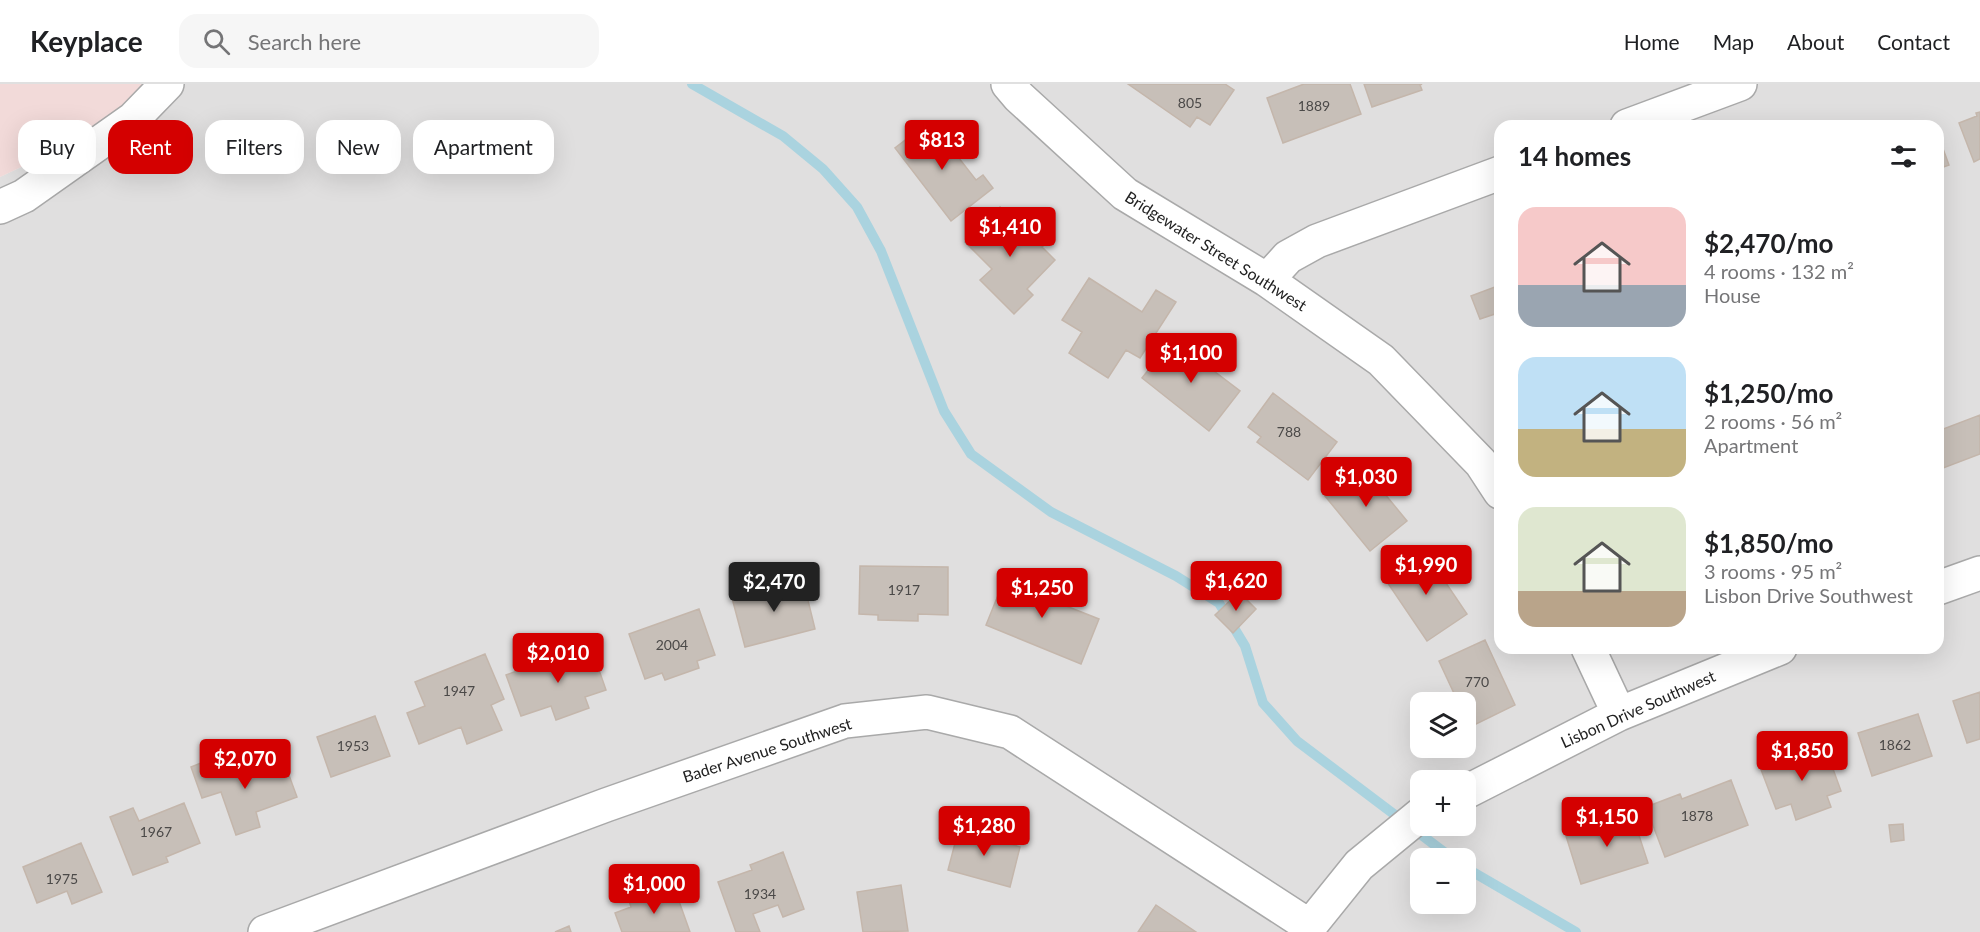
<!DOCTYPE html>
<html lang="en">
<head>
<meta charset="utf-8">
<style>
  :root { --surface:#fff; --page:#f6f6f6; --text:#202124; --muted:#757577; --line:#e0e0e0; --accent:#d40000 }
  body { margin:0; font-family:Lato,sans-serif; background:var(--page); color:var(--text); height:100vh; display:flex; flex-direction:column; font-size:22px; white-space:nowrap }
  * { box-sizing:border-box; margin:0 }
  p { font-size:20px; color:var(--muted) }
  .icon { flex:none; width:33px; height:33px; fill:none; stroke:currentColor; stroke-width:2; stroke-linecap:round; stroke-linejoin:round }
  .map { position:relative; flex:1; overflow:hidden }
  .panel { position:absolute; left:1494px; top:36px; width:450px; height:534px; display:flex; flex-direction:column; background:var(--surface); border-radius:18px; box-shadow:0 6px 24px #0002 }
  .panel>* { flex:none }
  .banner { position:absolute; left:18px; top:36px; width:570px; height:54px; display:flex; gap:12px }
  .tools { position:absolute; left:1410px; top:608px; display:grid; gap:12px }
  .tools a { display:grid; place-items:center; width:66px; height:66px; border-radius:12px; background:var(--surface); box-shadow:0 6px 24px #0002; font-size:30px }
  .price { position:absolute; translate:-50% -51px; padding:0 14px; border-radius:6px; background:var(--accent); color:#fff; font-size:20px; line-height:39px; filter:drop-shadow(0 2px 3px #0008) }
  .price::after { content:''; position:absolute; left:50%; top:36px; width:18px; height:14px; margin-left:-9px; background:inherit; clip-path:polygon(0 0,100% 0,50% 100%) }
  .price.on { background:#222; color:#fff }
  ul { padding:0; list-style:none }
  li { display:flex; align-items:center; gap:18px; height:150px; padding:0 24px }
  li span { display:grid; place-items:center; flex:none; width:168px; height:120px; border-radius:18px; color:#555 }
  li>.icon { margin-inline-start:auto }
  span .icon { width:72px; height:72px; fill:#fffc; stroke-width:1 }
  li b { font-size:26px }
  h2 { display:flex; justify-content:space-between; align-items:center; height:72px; padding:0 24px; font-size:26px }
  .tag { padding:0 21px; border-radius:18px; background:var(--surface); box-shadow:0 6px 24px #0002; font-size:21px; line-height:54px }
  .tag.on { background:var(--accent); color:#fff }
  header { display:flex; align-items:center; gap:36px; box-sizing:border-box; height:84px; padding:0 30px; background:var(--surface); border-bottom:2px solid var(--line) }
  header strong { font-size:28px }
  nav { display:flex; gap:33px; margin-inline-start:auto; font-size:21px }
  .search { width:420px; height:54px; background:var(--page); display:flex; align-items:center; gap:15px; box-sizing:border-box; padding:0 21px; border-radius:18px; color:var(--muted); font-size:22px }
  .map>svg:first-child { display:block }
  .residential { fill:#e0dfdf; fill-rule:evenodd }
  .commercial { fill:#f2dad9 }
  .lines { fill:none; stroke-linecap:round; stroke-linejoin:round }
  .stream { stroke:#aad3df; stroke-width:10 }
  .building { fill:#c7bfb8; stroke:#c4b6ab; stroke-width:1.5 }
  .minor-casing { stroke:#a9a9a9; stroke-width:36 }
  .minor { stroke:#fff; stroke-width:33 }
  .labels { text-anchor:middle; stroke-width:4.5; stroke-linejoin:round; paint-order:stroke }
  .number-label { font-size:14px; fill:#4b4948 }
  .street-label { font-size:16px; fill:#222; stroke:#fff }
</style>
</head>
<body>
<header>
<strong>Keyplace</strong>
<div class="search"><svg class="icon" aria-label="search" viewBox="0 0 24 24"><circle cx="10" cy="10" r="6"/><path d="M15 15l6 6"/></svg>Search here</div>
<nav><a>Home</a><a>Map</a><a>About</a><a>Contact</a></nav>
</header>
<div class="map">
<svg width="1980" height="848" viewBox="0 0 1980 848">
  <rect width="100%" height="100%" fill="#f2efe9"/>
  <!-- residential -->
  <path class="residential" d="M167,0H1980V848H0V93L153,21ZM1500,42H1938V564H1500ZM1420,618H1466V663H1420ZM1420,696H1466V741H1420ZM1420,774H1466V819H1420Z"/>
  <!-- commercial -->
  <path class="commercial" d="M0,0H167L153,21L0,93Z"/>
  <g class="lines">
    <!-- stream -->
    <path class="stream" d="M692,0L783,52L823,85L857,123L881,167L944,327L971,370L1051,428L1176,492L1219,519L1245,562L1263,619L1297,657L1452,774
      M1466,784L1576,848"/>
  </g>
  <!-- building -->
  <path class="building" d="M1128,0H1225L1234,6L1210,41L1197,33L1190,43Z
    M1304,0H1350L1361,30L1283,59L1267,14Z
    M1364,0H1422L1420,1L1422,6L1372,23Z
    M1980,28V75L1974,78L1959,39L1977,32L1976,29Z
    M930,37L976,96L983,91L993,104L951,137L895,64Z
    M1938,51L1949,81L1938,85Z
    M1000,123L1014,138L1018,134L1045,160L1042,163L1055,176L1027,205L1033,211L1014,230L980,196L992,185L965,158Z
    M1089,194L1142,228L1156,206L1176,218L1140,274L1126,266L1108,294L1069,269L1082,248L1062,236Z
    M1500,201V234L1498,229L1480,235L1471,212Z
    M1173,255L1187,266L1191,262L1217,283L1214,287L1240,307L1209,347L1142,294Z
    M1273,309L1337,358L1308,396L1257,358L1261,353L1248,343Z
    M1980,331V370L1938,386V347Z
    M1362,382L1407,437L1370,467L1325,412Z
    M1425,468L1467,530L1427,557L1385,495Z
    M860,482L948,483V531L918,530V537L878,536V531L859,530Z
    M1007,489L1059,510L1056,518L1099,535L1081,580L986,541Z
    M803,496L815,545L745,563L732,514Z
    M1239,508L1256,525L1233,549L1215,531Z
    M699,525L715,571L697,577L699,584L665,596L662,589L645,595L629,550Z
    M1485,556L1515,621L1470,643L1466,634V618H1458L1439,577Z
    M590,560L606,606L585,613L589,624L556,636L551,622L521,632L506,591Z
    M485,570L504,615L491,621L502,646L467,660L461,643L419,660L407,629L425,622L415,598Z
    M1980,608V655L1967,659L1953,617Z
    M1918,630L1932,672L1872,692L1858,649Z
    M375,632L390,672L331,693L317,653Z
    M1824,660L1841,707L1827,712L1831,723L1796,736L1791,720L1776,725L1760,683Z
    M211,675L214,684L233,677L239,691L283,675L297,713L256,728L260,743L236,751L221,708L202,714L191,683Z
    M1731,696L1748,741L1665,773L1646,723L1680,710L1682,715Z
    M184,719L200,759L166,773L168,778L133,791L110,733L133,724L139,737Z
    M1631,727L1648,779L1581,800L1566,752L1602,741L1601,737Z
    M1903,740L1904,756L1891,758L1889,741Z
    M975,743L997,749L995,755L1020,763L1010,803L948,786L959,744L973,748Z
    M81,759L102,808L72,820L67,807L37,819L23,783Z
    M783,768L804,825L783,833L778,821L753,830L760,848H736L718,798L752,786L750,781Z
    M901,801L908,847L863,848L857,808Z
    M659,806L661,811L675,806L690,848H622L615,829L631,823L629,817Z
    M1156,821L1196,848H1138Z
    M569,842L571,848H555Z"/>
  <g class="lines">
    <defs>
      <path id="minor" d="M1008,0L1019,13L1125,110L1267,196L1381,276L1481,379L1500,408
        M1627,42L1740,0
        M0,123L24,112L133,35L167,0
        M1267,196L1288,173L1317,157L1500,89
        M1938,504L1980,489
        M1588,564L1619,630
        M1466,708L1619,630L1780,564
        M265,848L606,721L845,637L927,628L1010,648L1308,841
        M1305,848L1359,781L1420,731"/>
    </defs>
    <!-- minor casing -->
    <use href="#minor" class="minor-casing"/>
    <!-- minor -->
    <use href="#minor" class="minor"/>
  </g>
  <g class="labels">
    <!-- number labels -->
    <g class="number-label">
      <text x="1190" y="24">805</text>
      <text x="1314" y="27">1889</text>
      <text x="1289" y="353">788</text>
      <text x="904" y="511">1917</text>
      <text x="672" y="566">2004</text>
      <text x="1477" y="603">770</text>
      <text x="459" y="612">1947</text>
      <text x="1895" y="666">1862</text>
      <text x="353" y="667">1953</text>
      <text x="1697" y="737">1878</text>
      <text x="156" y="753">1967</text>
      <text x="62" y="800">1975</text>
      <text x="760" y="815">1934</text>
    </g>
    <!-- street labels -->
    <g class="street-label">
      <text transform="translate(1216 167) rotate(32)" y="6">Bridgewater Street Southwest</text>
      <text transform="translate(1638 625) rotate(-24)" y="6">Lisbon Drive Southwest</text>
      <text transform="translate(767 666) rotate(-18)" y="6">Bader Avenue Southwest</text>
    </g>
  </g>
</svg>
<div class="tools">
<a><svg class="icon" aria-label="layers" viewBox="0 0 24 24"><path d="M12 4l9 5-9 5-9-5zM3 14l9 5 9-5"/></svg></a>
<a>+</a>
<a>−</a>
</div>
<b class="price" style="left:942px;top:87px">$813</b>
<b class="price" style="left:1010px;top:174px">$1,410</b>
<b class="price" style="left:1191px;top:300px">$1,100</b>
<b class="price" style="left:1366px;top:424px">$1,030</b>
<b class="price" style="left:1426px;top:512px">$1,990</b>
<b class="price" style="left:1236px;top:528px">$1,620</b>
<b class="price on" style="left:774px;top:529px">$2,470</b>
<b class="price" style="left:1042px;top:535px">$1,250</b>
<b class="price" style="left:558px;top:600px">$2,010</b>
<b class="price" style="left:1802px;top:698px">$1,850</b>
<b class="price" style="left:245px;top:706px">$2,070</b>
<b class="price" style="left:1607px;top:764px">$1,150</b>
<b class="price" style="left:984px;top:773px">$1,280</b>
<b class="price" style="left:654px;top:831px">$1,000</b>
<div class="banner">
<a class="tag">Buy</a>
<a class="tag on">Rent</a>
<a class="tag">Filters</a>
<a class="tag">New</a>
<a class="tag">Apartment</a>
</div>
<section class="panel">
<h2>14 homes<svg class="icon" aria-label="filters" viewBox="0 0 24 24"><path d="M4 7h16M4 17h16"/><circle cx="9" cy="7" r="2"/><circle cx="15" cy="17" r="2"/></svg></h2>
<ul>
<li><span style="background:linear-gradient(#f6c9c9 65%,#9aa5b1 0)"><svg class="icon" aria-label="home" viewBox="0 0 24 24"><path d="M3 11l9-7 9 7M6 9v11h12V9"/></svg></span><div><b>$2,470/mo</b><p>4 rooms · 132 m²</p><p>House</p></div></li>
<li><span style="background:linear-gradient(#bfe0f5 60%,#c2b280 0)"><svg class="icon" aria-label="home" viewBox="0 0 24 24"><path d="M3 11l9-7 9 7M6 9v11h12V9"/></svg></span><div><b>$1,250/mo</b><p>2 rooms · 56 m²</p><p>Apartment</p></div></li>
<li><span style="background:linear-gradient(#dfe7d0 70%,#b9a48a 0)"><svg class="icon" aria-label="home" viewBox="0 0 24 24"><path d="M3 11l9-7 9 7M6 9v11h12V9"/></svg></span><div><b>$1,850/mo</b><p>3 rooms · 95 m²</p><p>Lisbon Drive Southwest</p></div></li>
</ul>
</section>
</div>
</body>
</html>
